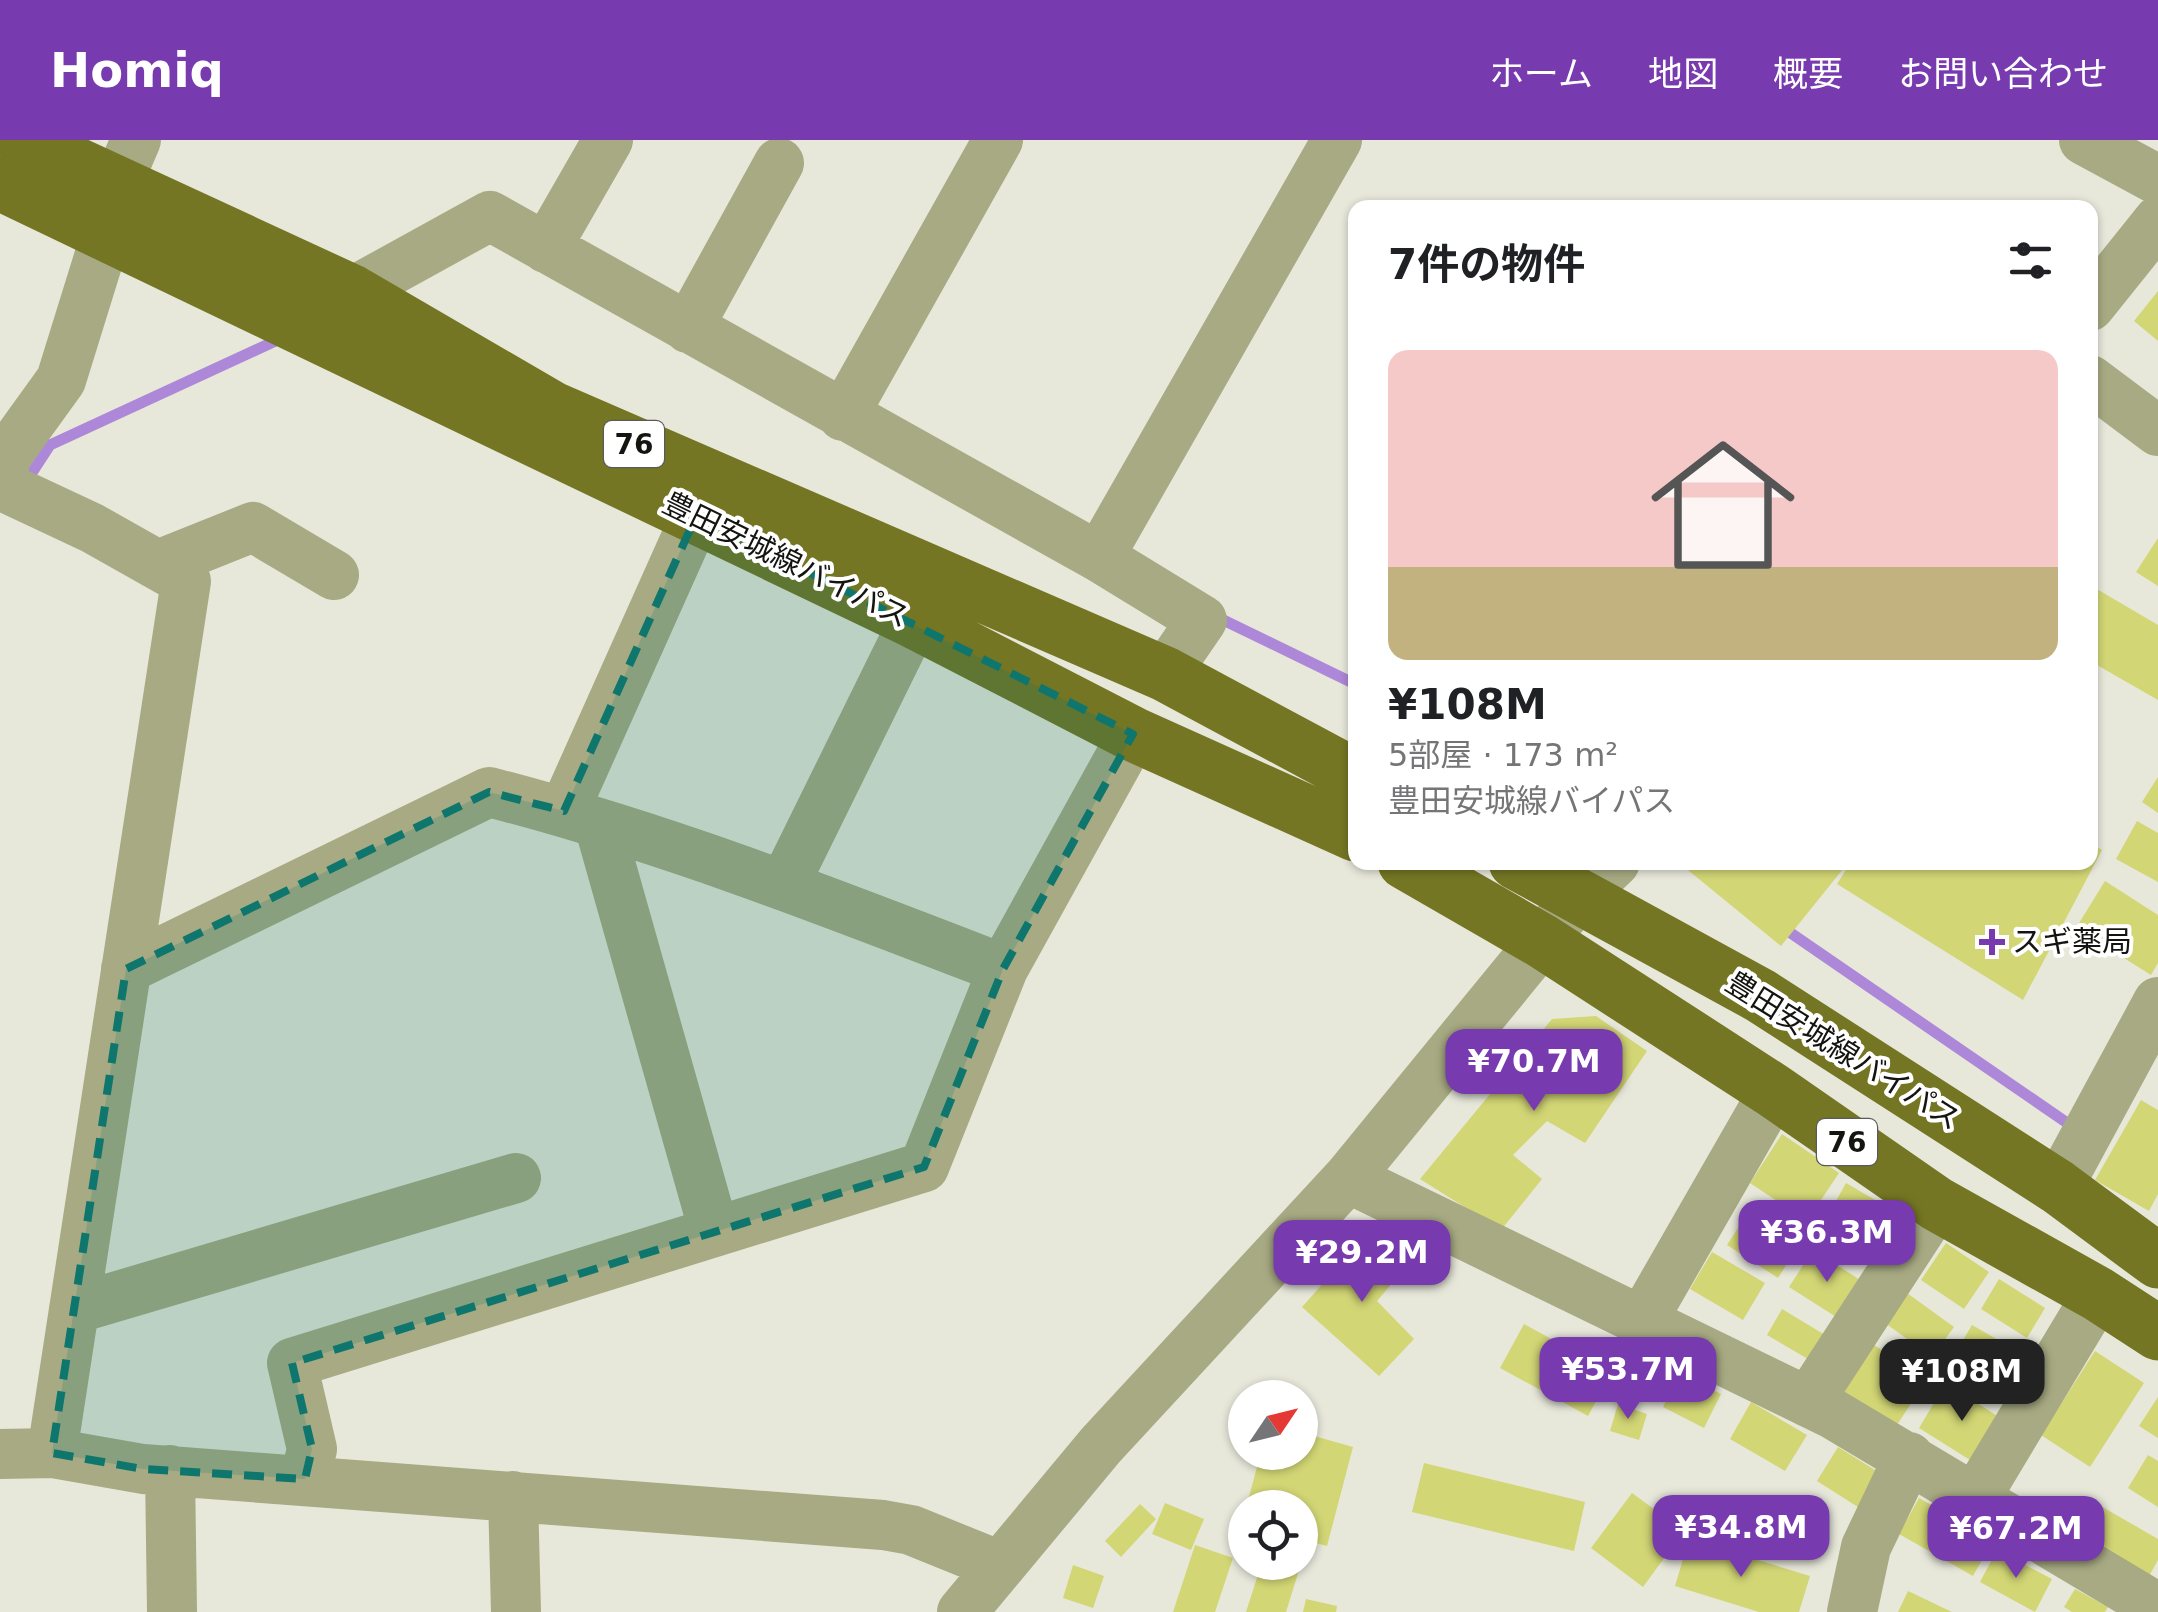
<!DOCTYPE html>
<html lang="ja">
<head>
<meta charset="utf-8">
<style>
  :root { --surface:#fff; --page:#f2f2f2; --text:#202124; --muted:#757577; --accent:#783aaf }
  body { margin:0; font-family:"DejaVu Sans","Noto Sans JP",sans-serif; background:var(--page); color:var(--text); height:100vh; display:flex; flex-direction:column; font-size:38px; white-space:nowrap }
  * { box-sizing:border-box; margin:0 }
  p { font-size:32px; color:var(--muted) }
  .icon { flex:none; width:55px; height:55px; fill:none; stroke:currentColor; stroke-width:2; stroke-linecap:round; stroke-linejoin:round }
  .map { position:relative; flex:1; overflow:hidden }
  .sheet { position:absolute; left:1348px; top:60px; width:750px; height:670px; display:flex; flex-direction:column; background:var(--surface); border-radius:20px; box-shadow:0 2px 8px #0004 }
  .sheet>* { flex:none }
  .needle { width:65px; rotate:55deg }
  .controls { position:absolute; left:1228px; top:1240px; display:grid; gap:20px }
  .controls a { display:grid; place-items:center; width:90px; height:90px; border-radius:50%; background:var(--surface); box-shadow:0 2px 8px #0004; font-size:50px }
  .price { position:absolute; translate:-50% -85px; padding:0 22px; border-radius:20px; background:var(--accent); color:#fff; font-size:32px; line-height:65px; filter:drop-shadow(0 2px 5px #0008) }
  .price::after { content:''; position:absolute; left:50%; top:60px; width:30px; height:22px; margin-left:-15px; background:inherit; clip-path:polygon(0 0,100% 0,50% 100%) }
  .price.on { background:#222; color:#fff }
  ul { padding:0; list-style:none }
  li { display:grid; align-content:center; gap:20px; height:530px; padding:0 40px }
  li span { display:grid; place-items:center; height:310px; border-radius:20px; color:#555 }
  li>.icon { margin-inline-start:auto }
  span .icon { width:180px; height:180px; fill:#fffc; stroke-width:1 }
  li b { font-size:42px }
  h2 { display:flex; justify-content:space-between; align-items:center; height:120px; padding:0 40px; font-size:42px }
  header { display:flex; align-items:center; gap:60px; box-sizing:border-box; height:140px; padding:0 50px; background:var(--accent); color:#fff }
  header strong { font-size:48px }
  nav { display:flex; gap:55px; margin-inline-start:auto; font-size:35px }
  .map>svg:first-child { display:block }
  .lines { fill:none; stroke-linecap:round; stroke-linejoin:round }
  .stream { stroke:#ae88d8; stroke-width:11 }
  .building { fill:#d2d675 }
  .minor { stroke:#a7aa82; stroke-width:50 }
  .major { stroke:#747624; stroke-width:55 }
  .marked { fill:#0f766e; fill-opacity:0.2; stroke:#0f766e; stroke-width:8; stroke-dasharray:20 12; stroke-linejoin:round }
  .poi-dot { fill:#783aaf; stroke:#fff; stroke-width:4 }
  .labels { text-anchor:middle; stroke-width:8; stroke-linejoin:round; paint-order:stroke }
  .shield { fill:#fff; stroke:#5a5a58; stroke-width:2.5 }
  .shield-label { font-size:28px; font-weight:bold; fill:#141410 }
  .street-label { font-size:30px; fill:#141410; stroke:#fff }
  .poi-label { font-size:30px; fill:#141410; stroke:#fff; text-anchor:start }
</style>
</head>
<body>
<header>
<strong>Homiq</strong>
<nav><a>ホーム</a><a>地図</a><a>概要</a><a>お問い合わせ</a></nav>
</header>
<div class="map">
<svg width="2158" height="1472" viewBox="0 0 2158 1472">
  <rect width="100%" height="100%" fill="#e7e8da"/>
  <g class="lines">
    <!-- stream -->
    <path class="stream" d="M24,345L50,305L284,197
      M1215,476L1355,544
      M1782,787L2076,989"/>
  </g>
  <!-- building -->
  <path class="building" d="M2158,151V201L2134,181Z
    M2158,398V446L2136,432Z
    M2090,445L2158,485V560L2090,521Z
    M2158,637V673L2142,662Z
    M2137,681L2158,693V742L2116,719Z
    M2090,702L2102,710L2023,860L1837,744L1851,722H2090Z
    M1687,722H1834L1843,729L1781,806L1683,726Z
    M2105,741L2158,775V823L2151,835L2076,788Z
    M1596,876L1647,911L1585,1003L1547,981L1513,1015L1542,1039L1501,1090L1420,1039L1552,879Z
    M2141,960L2158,970V1054L2149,1071L2095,1040Z
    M1782,994L1839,1033L1807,1081L1750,1043Z
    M1846,1043L1908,1079L1881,1126L1820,1090Z
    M1752,1066L1803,1098L1778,1138L1727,1105Z
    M1368,1093L1406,1127L1377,1161L1414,1199L1379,1236L1302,1167Z
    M1946,1103L1989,1132L1964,1169L1921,1140Z
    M1813,1110L1865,1143L1841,1180L1789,1147Z
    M1712,1112L1765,1143L1743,1180L1690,1149Z
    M1999,1139L2045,1168L2027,1198L1981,1169Z
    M1907,1153L1954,1187L1932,1217L1885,1183Z
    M1782,1169L1835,1201L1820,1226L1767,1195Z
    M1524,1184L1612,1232L1588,1276L1500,1228Z
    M1972,1185L2033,1220L2014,1253L1953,1217Z
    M1871,1203L1927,1239L1893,1291L1838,1255Z
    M2095,1211L2144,1243L2090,1327L2041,1295Z
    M1680,1233L1721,1254L1704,1288L1663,1267Z
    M1946,1243L2005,1281L1978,1325L1919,1288Z
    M2158,1257V1298L2139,1286Z
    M1751,1262L1807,1295L1785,1331L1730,1299Z
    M1618,1264L1647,1274L1639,1300L1610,1291Z
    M1300,1292L1353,1307L1327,1406L1300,1399V1368H1246L1261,1312H1300Z
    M1838,1307L1883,1335L1861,1369L1817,1341Z
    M2148,1315L2158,1321V1367L2128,1348Z
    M1424,1323L1585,1362L1574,1411L1412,1372Z
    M1632,1353L1684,1391L1643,1447L1591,1408Z
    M1919,1358L1993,1400L1973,1436L1899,1394Z
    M1165,1363L1204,1379L1191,1410L1152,1394Z
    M1140,1364L1156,1379L1121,1417L1105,1401Z
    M2099,1365L2158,1399V1420L2147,1440L2079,1401Z
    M1689,1399L1810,1436L1799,1472H1759L1675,1446Z
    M1195,1405L1233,1418L1215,1472H1173Z
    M1997,1410L2052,1439L2035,1472L1980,1442Z
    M1262,1422L1300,1427L1286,1472H1246Z
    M1073,1425L1104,1436L1093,1468L1063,1458Z
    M2075,1449L2108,1467L2105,1472H2072L2064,1467Z
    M1908,1451L1952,1472H1898Z
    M1306,1459L1337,1466L1336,1472H1303Z"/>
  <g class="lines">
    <!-- minor -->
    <path class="minor" d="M2084,0L2158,40
      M118,42L136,0
      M546,108L608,0
      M352,152L490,76L1099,417L1202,480L1165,534
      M2090,166L2158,81
      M688,188L779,23
      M2090,240L2158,291
      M843,276L998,0
      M0,333L9,312L61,240L106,95
      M0,345L92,388L186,441L52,1313
      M1099,417L1337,0
      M158,425L253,387L334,435
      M564,671L696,376
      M599,684L714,1091
      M784,745L914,481
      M126,829L489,652C664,697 835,764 1003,829L1133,594
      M1348,1038L1833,1274L2158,1468
      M2058,1047L2158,862
      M74,1169L516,1038
      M1642,1181L1774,951
      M1808,1262L1937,1064
      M0,1314L52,1313L143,1329L883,1385L911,1390L1000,1426
      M170,1330L172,1472
      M305,1339L312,1309L292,1223L924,1027L1003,829
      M513,1356L516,1472
      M1976,1357L2098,1154
      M962,1472L1101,1305L1348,1038L1579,756L1615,722
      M1852,1472L1866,1407L1909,1317"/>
    <!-- major -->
    <path class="major" d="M23,0L352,152L553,269L1165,534L1355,636
      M0,43L914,481L1133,594L1355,694
      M1405,722L1542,801L1774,951L1937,1064L2098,1154L2158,1193
      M1516,722L1761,856L2058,1047L2158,1121"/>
  </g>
  <!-- marked area -->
  <path class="marked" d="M696,376L1133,594L1003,829L924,1027L292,1223L312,1309L305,1339L143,1329L52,1313L126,829L489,652L564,671Z"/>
  <!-- markers -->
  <path class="poi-dot" d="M1987 787h10v10h10v10h-10v10h-10v-10h-10v-10h10z"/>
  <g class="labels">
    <!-- shield labels -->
    <g class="shield">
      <rect x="604" y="281" width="60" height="46" rx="8"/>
      <rect x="1817" y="979" width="60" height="46" rx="8"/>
    </g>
    <g class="shield-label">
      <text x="634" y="314">76</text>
      <text x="1847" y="1012">76</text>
    </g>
    <!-- street labels -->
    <g class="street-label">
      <text transform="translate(786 420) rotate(26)" y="10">豊田安城線バイパス</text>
      <text transform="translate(1843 911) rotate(32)" y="10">豊田安城線バイパス</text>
    </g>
    <!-- poi labels -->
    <g class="poi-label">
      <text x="2012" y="812">スギ薬局</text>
    </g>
  </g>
</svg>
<div class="controls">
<a><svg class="needle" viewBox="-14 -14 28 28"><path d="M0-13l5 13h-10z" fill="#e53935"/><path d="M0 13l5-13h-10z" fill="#757577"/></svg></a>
<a><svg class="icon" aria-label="locate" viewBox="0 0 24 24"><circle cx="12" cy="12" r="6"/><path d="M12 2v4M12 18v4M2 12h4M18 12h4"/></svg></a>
</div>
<b class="price" style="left:1534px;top:974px">¥70.7M</b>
<b class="price" style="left:1827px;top:1145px">¥36.3M</b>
<b class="price" style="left:1362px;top:1165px">¥29.2M</b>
<b class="price" style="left:1628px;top:1282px">¥53.7M</b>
<b class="price on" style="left:1962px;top:1284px">¥108M</b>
<b class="price" style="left:1741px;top:1440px">¥34.8M</b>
<b class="price" style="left:2016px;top:1441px">¥67.2M</b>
<section class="sheet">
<h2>7件の物件<svg class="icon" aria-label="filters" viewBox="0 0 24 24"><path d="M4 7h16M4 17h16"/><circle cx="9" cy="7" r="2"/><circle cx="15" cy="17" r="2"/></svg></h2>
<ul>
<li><span style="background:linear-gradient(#f6c9c9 70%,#c2b280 0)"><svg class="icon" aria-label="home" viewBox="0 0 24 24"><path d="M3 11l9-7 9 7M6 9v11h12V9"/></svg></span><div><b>¥108M</b><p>5部屋 · 173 m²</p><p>豊田安城線バイパス</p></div></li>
</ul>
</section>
</div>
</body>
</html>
